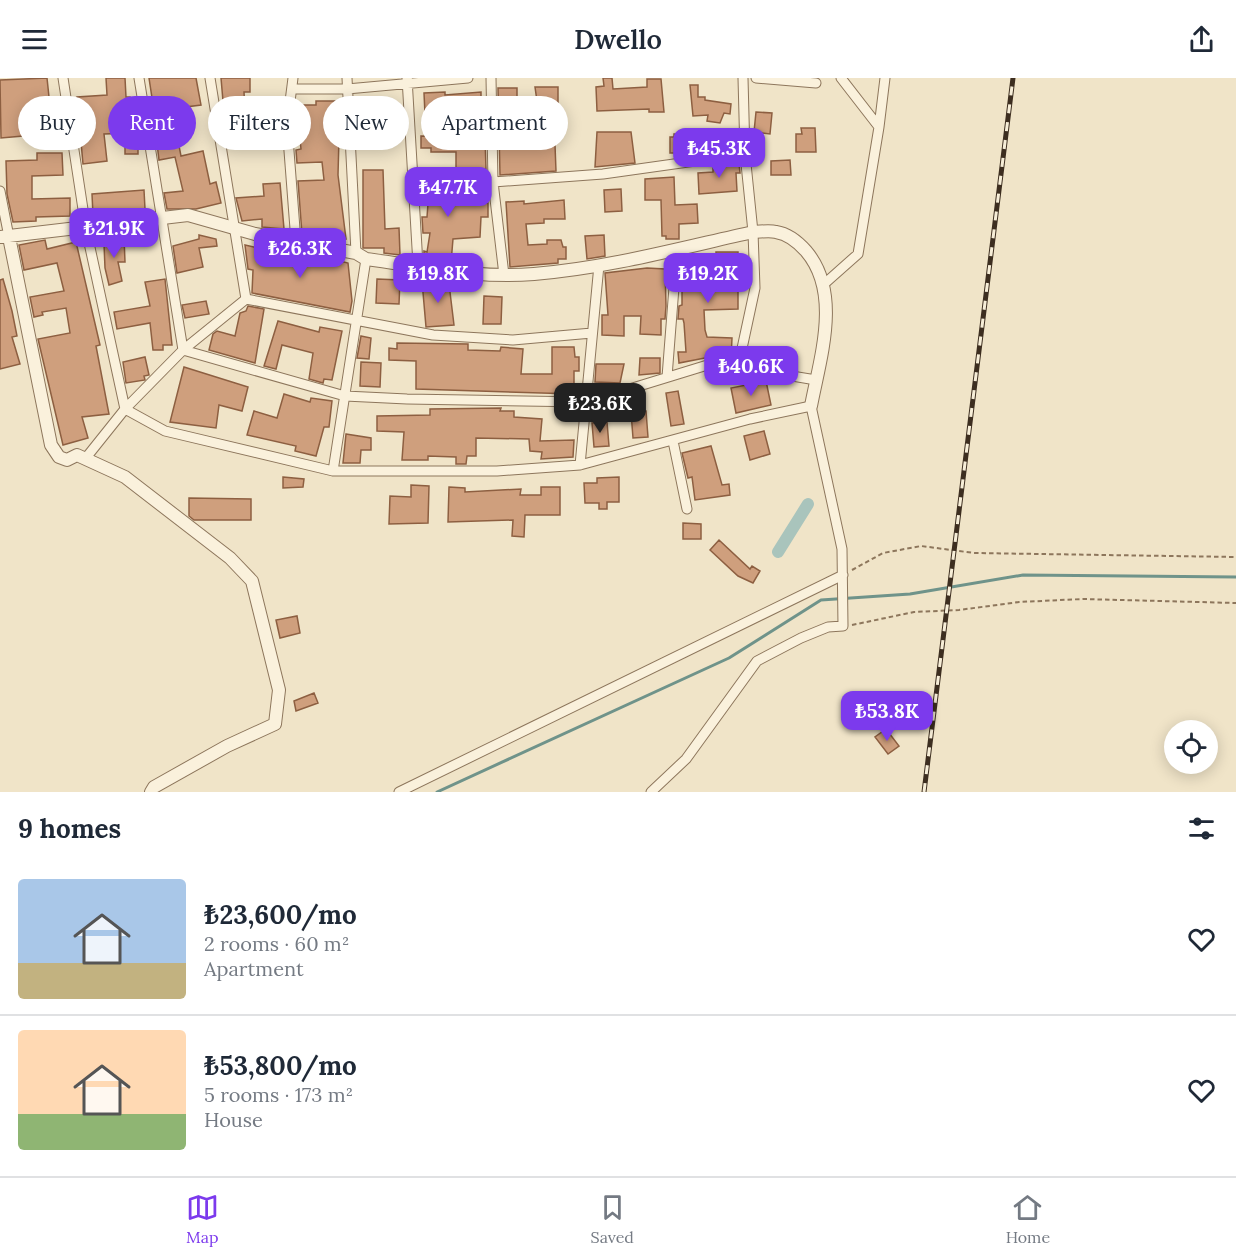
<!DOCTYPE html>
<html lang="en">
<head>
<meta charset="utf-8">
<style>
  :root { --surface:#fff; --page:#f6f6f7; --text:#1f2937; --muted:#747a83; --line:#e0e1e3; --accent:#7c3aed }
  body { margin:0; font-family:Lora,serif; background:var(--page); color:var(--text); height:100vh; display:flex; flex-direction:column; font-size:22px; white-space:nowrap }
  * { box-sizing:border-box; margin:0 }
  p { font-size:20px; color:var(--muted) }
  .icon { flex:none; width:33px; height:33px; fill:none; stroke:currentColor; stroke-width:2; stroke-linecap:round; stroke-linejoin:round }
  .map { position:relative; height:714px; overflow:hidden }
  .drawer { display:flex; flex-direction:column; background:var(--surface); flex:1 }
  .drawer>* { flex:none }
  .guide { position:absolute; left:18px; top:18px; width:600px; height:54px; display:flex; gap:12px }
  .tools { position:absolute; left:1164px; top:642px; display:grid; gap:12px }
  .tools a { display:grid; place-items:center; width:54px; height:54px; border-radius:50%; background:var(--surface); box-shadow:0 3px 15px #0003; font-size:30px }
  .price { position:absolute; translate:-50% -51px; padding:0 14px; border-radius:12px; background:var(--accent); color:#fff; font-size:20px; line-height:39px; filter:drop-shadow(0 2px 3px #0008) }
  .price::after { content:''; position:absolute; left:50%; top:36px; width:18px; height:14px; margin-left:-9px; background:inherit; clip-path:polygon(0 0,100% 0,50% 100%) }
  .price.active { background:#222; color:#fff }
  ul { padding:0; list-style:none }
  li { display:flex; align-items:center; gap:18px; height:150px; padding:0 18px }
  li+li { border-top:2px solid var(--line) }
  li span { display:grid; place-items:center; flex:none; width:168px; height:120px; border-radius:6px; color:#555 }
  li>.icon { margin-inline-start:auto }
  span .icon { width:72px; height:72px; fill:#fffc; stroke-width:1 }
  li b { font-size:26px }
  h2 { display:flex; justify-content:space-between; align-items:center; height:72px; padding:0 18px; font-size:26px }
  .chip { padding:0 21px; border-radius:27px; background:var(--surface); box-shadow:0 3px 15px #0003; font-size:21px; line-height:54px }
  .chip.active { background:var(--accent); color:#fff }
  header { display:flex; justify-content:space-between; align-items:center; height:78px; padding:0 18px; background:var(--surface); font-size:27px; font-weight:600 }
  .menu { display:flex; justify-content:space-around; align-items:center; height:84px; border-top:2px solid var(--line); background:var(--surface); font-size:16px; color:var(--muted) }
  .menu a { display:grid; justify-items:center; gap:3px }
  .menu .active { color:var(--accent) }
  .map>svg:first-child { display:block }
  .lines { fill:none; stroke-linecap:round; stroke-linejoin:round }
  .stream { stroke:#6f938a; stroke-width:3 }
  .canal { stroke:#a9c4bc; stroke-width:12 }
  .building { fill:#cf9f7d; stroke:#8d5f41; stroke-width:1.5 }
  .minor-casing { stroke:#8d765c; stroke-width:11 }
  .tertiary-casing { stroke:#8d765c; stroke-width:14 }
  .path { stroke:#8d765c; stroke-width:2; stroke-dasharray:4.5 3; stroke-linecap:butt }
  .minor { stroke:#faf1dc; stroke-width:9 }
  .tertiary { stroke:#faf1dc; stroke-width:12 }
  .rail-casing { stroke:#3d2e20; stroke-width:5 }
  .rail { stroke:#f7eed8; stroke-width:3; stroke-dasharray:9; stroke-linecap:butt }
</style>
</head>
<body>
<header><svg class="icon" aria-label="menu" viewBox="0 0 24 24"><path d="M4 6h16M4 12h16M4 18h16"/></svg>Dwello<svg class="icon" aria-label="share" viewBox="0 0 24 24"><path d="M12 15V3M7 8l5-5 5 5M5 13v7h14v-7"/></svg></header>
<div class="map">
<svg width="1236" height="714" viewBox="0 0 1236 714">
  <rect width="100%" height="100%" fill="#f0e4c8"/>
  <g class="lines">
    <!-- stream -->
    <path class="stream" d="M437,714L729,580L821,522L910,516L1023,497L1236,499"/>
    <!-- canal -->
    <path class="canal" d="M778,474L808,426"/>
  </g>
  <!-- building -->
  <path class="building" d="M47,0L51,38L20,39L23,58L1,60L0,2Z
    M106,0H125L126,19H130L133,55L104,56L107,83L83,86L77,19L107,17Z
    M149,0H196L201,27L154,33Z
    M221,0H250V14H244L246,53H234V46H225Z
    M603,0H612L613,11L647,9V1H661L664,34H649V31L597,33L596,9L604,8Z
    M690,7H698V19H705V22L731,26L730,36L724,35L720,45L707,43L708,37L693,38Z
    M535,9H558V30H538Z
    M498,10H517V51L541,50L542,68L555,67L556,93L500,97Z
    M445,14V17L481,14V28H478V31L445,32L446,36H425L424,15Z
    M316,23H340L338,97L346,161L333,162L302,156L298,103L324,102L322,84L297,85L296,72L301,71L297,34H303V27H316Z
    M380,24V28H397L398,46L358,45L357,25Z
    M756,34L772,35L770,56L754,54Z
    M801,50H815L816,74H796V56H802Z
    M176,53L181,78L203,73L210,106L216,104L221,125L196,131H167L164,115L183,113L175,79L159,82L156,57Z
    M597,54H631L635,85L595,89Z
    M674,56H685V75H670V59H674Z
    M421,58L448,59V63H482L485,59L486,91L456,93V74H431V70H421Z
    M125,59H135V62H138V76H125Z
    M37,75H62L63,97L32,98V121L70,120V138L36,139V143L13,144L7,116L6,83L37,82Z
    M790,82L791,97H771V83Z
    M739,86L740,95H736L737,113L699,116L698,95L713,94V87Z
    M363,92H383L385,151L399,150L400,177L384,175V170H363Z
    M449,97V115H457V124L488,125V139H481L480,159L453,161L451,185L424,181V173L427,174L430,155H423L422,139H427L429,112H420V102L421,98Z
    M674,99L675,127L697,126L698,145L679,146V161H666V158H662L661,122H645V101Z
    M280,105L284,151L262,149V141L242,143L236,120L264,118L263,106Z
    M621,111L622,133L605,134L604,112Z
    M144,112L145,131L93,137L92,116Z
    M564,122L565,141H544V145L526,146L528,167L547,166V162H561L563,169H566V181H558V185L510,189L506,124L524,123V126Z
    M199,157L216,161L217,168L199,170L203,189L177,195L173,168L199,161Z
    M604,157L605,178L587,181L585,158Z
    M113,159H124L125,184H118L122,203L109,207L105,190L104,166H113Z
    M45,162L47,171L76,164L100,267L96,268L109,336L82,339L88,360L63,367L38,261L70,255L66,230L42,234L43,237L34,239L30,219L64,213L57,185L24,192L19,167Z
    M245,167L331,186L332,181L348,185L352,223L350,234L252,215L253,192L248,191Z
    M716,174H738V231L704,232L705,252L707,259L732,260L731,281L715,278L679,285L678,274H686L684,245L683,241H678L679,228L682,227V208H687L686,183H716Z
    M647,190L665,191L666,228L665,241H661V257L640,256L641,238H624V258L602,257V237H608L605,195Z
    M3,201L12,233L17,258L12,259L20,286L0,291V202Z
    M165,201L172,267H163V272H153L150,245L117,251L114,234L150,228L145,204Z
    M377,201L400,202L399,226L376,225Z
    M422,203L449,206L454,247L426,249Z
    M484,218L502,219L501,246H483Z
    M206,223L209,236L185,240L182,227Z
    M248,228L264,231L255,285L209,272L213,256L217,253L235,258L240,235L246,233Z
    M278,243L319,254L320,249L342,253L332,302L324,301L323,305L309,301L313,275L282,267L276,291L264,288Z
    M361,258L371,260L369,281L357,280Z
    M397,265L468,266V272L500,273L501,269L523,271L521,296H552V269H574L575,279H579V293H574V316L416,311V283L389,282V270L397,271Z
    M145,279L149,297L144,298L145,302L126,305L123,284Z
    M640,280H660V295L639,297Z
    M361,284L381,285L380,309L360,308Z
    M596,286H624L620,305L595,304Z
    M184,289L248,309L242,333L219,327L216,350L170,344Z
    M766,303L771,327L736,335L731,310Z
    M678,313L684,346L671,348L666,315Z
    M284,316L310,324L311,320L332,323L329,349H324L316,378L295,373L296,368L247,357L254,333L277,340Z
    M501,330L500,333H514V339L542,341L540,363L574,362L573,379L541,381L542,374L530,373L529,361L476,360V378H467L466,386H456V379L428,378V382H402L404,354L377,353V338L430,337V331Z
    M646,333L648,359L633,360L631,334Z
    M607,344L609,368L594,369L592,345Z
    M764,353L770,376L750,382L744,358Z
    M346,356L371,360V372H361L360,385H343Z
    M711,368L722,407L729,406L730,417L695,422L692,399L688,400L682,375Z
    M283,399L304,401L303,409L283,410Z
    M619,399V424H607V431H599V425H585L584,405H597V400Z
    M411,407L429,408L428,445L389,446L390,418L411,419Z
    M449,409L465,410V414L521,411L520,417H541V409H560V437H525L524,459L512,458L513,442L448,444Z
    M189,420L251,421V442H194L189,438Z
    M683,445L701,446V461H683Z
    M719,462L750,491L752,488L760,493L753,505L738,498L710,472Z
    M297,538L300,555L280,560L276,542Z
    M314,615L318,625L296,633L294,623Z
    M886,651L899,668L888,676L875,659Z"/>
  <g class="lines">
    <defs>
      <path id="minor" d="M63,0L86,151L125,331L165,353L333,393H497L580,387L599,187
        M139,0L183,272
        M293,0L287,47L296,164
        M347,0L356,175
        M407,0L418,187
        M491,0L493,104L504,197
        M756,0L816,5
        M293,11H347L468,0
        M879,49L885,0
        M493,104L603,96L745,76
        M0,113L9,159
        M823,207L858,176L879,49L841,0
        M246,221L433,257L513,262L592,255
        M183,272L345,318L407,321L587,324L714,285L816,302
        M738,289L755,210L753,154L745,76L743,0
        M667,299L677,171
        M673,363L687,431
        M85,381L125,331L183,272L246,221L210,0
        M580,387L750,341L811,328L842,471L843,548L828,549L801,560L757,583L686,681L651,714
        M333,393L366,181
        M399,714L843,497"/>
      <path id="tertiary" d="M0,159L188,137L255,156L356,175L366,181C421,188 478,201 534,196C608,190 681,170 753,154C760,154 769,152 776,154C789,156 798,164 806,173C842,215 820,280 811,328
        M9,159L51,367L59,379L67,382L77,377L125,399L230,480L252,503L279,612L275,646L227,668L154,709L151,714"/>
    </defs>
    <!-- minor casing -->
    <use href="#minor" class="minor-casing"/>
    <!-- tertiary casing -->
    <use href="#tertiary" class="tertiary-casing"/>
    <!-- path -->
    <path class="path" d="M852,492L883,475L921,468L974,475L1236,479
      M852,547L914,534L959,532L1019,524L1083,521L1236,525"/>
    <!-- minor -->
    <use href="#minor" class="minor"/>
    <!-- tertiary -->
    <use href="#tertiary" class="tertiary"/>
    <defs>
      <path id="rail" d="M924,714L1013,0"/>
    </defs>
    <!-- rail casing -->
    <use href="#rail" class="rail-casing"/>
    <!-- rail -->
    <use href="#rail" class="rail"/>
  </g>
</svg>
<div class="tools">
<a><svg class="icon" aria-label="locate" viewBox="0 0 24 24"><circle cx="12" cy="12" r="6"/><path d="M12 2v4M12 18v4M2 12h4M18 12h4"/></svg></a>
</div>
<b class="price" style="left:719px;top:101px">₺45.3K</b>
<b class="price" style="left:448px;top:140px">₺47.7K</b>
<b class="price" style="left:114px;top:181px">₺21.9K</b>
<b class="price" style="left:300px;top:201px">₺26.3K</b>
<b class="price" style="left:438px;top:226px">₺19.8K</b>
<b class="price" style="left:708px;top:226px">₺19.2K</b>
<b class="price" style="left:751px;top:319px">₺40.6K</b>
<b class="price active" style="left:600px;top:356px">₺23.6K</b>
<b class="price" style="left:887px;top:664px">₺53.8K</b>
<div class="guide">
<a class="chip">Buy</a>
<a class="chip active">Rent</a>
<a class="chip">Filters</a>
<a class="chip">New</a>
<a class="chip">Apartment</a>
</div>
</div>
<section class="drawer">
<h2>9 homes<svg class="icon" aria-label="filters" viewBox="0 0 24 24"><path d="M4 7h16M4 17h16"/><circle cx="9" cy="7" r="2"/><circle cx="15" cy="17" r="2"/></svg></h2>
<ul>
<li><span style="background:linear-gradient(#a9c7e8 70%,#c2b280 0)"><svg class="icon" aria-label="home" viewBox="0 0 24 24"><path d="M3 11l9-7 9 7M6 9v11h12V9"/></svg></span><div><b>₺23,600/mo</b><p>2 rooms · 60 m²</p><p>Apartment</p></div><svg class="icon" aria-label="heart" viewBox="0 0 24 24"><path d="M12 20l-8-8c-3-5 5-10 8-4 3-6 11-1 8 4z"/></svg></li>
<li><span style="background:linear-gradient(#ffd9b3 70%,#8fb573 0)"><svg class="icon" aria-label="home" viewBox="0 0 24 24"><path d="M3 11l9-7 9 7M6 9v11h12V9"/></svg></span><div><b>₺53,800/mo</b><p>5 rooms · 173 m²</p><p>House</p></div><svg class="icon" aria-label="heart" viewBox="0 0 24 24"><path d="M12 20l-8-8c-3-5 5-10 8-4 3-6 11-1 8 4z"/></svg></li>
</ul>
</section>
<nav class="menu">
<a class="active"><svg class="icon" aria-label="map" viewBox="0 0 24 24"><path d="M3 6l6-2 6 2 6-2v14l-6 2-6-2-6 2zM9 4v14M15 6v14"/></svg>Map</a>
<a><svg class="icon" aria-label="saved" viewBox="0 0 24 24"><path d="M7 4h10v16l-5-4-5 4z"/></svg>Saved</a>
<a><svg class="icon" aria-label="home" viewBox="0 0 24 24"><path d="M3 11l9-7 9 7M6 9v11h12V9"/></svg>Home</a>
</nav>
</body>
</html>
